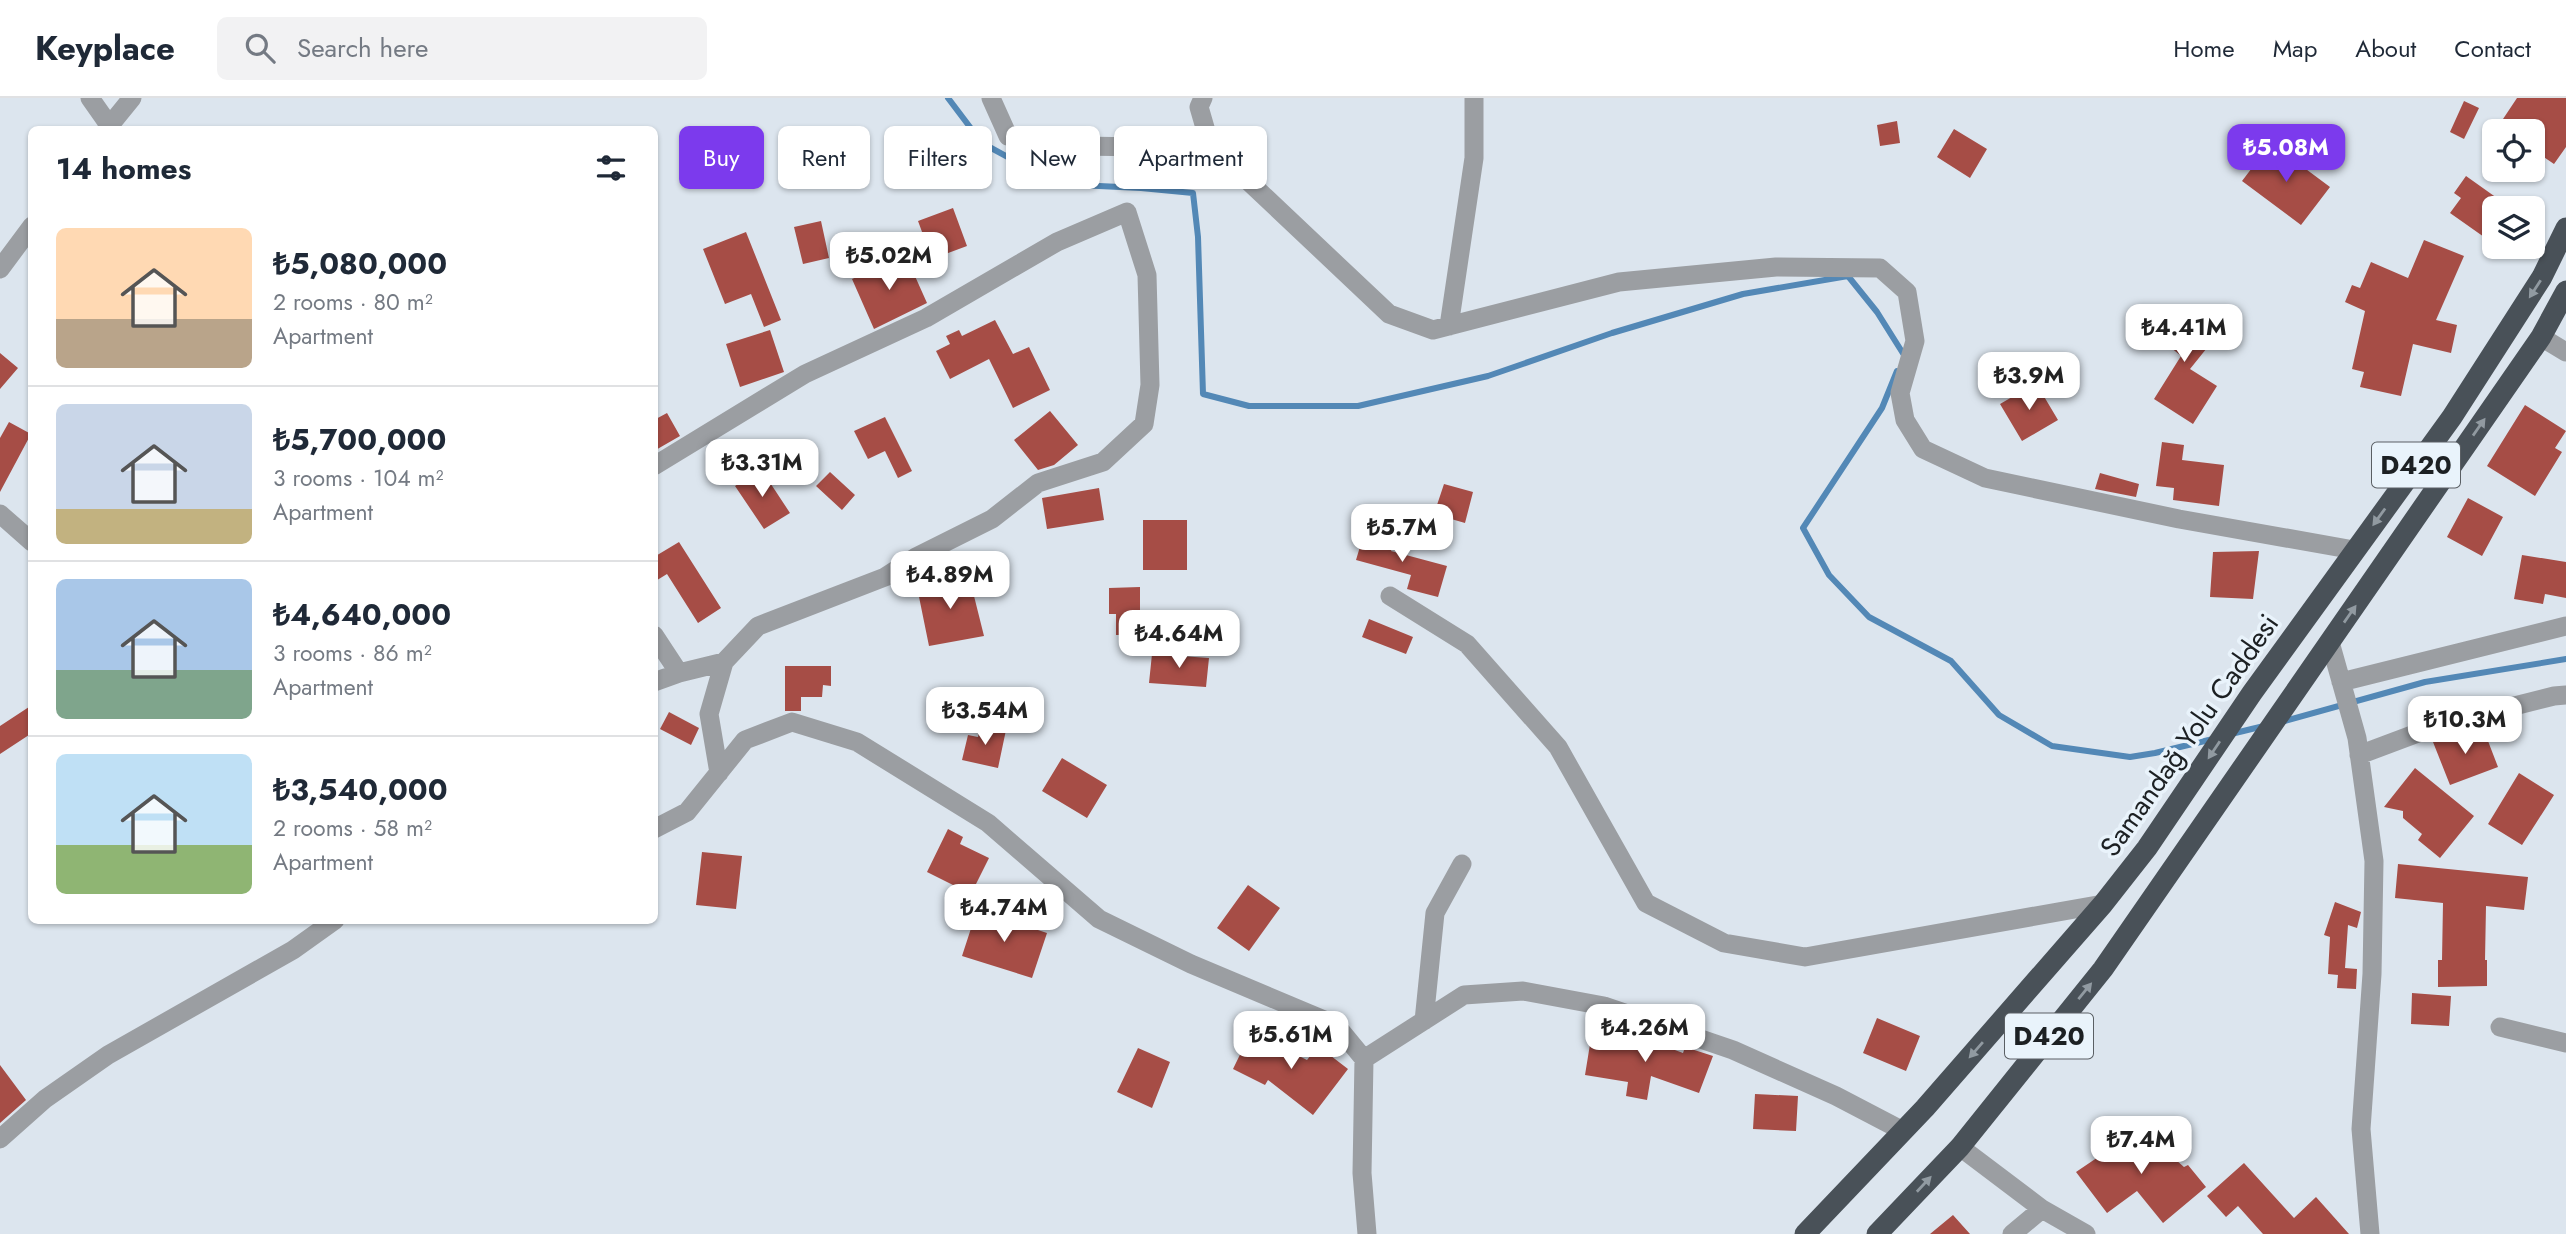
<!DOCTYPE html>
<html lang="en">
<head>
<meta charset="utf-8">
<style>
  :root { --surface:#fff; --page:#f2f2f3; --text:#1f2937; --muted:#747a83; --line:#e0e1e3; --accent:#7c3aed }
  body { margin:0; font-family:Jost,sans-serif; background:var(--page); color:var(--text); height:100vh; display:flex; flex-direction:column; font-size:26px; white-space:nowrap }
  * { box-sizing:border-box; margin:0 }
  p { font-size:23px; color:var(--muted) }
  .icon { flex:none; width:38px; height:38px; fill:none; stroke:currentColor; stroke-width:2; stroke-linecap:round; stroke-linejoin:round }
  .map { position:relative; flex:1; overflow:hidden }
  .sheet { position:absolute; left:28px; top:28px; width:630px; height:798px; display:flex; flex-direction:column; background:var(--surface); border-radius:10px; box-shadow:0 2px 5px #0004 }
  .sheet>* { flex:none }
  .hud { position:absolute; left:679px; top:28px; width:665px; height:63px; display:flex; gap:14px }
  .fabs { position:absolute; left:2482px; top:21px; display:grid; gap:14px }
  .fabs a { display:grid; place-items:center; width:63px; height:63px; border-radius:10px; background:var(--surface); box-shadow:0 2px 5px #0004; font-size:35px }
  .price { position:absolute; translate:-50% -60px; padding:0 16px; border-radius:14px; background:#fff; color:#222; font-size:23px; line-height:46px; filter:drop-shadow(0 2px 4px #0008) }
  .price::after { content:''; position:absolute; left:50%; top:42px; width:21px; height:16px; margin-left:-10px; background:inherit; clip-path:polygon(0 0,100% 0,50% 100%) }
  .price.active { background:var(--accent); color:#fff }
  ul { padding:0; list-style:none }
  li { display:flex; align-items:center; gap:21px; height:175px; padding:0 28px }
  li+li { border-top:2px solid var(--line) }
  li span { display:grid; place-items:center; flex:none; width:196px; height:140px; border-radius:10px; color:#555 }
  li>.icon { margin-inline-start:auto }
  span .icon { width:84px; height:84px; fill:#fffc; stroke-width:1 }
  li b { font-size:30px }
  h2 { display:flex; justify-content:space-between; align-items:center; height:84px; padding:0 28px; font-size:30px }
  .tag { padding:0 24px; border-radius:10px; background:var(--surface); box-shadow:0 2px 5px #0004; font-size:24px; line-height:63px }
  .tag.active { background:var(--accent); color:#fff }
  header { display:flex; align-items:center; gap:42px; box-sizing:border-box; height:98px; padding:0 35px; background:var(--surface); border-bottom:2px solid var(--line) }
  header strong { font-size:33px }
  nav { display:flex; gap:38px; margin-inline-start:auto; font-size:24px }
  .search { width:490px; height:63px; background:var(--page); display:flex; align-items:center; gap:18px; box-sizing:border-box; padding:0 24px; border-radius:10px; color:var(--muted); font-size:26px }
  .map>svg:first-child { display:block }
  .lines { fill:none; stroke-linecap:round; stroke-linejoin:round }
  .stream { stroke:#5388b6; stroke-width:6 }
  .building { fill:#a64d46 }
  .street { stroke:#9b9ea2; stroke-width:19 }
  .highway { stroke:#495158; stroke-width:21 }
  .oneway { fill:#919aa1 }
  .labels { text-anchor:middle; stroke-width:7; stroke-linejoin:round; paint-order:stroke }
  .shield { fill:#e9f3fb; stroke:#5a5f64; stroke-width:2 }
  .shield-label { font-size:26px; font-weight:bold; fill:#1c2023 }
  .street-label { font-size:28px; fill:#1c2023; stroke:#e9f3fb }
</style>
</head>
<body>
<header>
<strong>Keyplace</strong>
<div class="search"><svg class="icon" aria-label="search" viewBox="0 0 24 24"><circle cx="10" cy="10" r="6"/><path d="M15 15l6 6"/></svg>Search here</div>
<nav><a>Home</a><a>Map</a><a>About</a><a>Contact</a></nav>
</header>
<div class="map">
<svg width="2566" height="1136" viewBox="0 0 2566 1136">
  <rect width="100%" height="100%" fill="#dce5ee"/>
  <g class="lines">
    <!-- stream -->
    <path class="stream" d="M948,0L982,45L1057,86L1141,90L1193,95L1198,139L1203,296L1249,308H1358L1488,278L1612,235L1743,196L1848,178L1877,214L1904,257
      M1897,273L1882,310L1803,430L1829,477L1869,519L1951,563L1999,617L2052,648L2130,659L2155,655L2213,641
      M2281,624L2425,584L2566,561
      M2231,636L2264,628"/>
  </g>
  <!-- building -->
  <path class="building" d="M2517,0H2566V49L2554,66L2532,51V33H2495Z
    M2464,3L2479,10L2464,41L2450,34Z
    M1897,23L1900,45L1880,48L1877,27Z
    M1954,31L1987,51L1970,80L1937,59Z
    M2271,45L2330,89L2301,127L2242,83Z
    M2466,78L2511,110H2494V146L2450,115L2461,100L2454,95Z
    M953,110L967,148L932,161L918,123Z
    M821,123L829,160L803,166L794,129Z
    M746,134L781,222L764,229L751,196L725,206L703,151Z
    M2424,142L2464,158L2436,222L2457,227L2451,255L2413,246L2401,298L2360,289L2364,274L2352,271L2365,213L2345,204L2352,187L2360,190L2371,164L2408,180Z
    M906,158L927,205L874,231L852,181Z
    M2160,209L2187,231L2198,218L2219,235L2190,271L2217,288L2193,326L2154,301L2181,258L2145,228Z
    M995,222L1013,256L1029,249L1050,292L1013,310L989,261L950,281L936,253L950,246L946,238L959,232L962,238Z
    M770,232L784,274L740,289L726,246Z
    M0,255L18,270L0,291Z
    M2036,285L2058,322L2022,343L2000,306Z
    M2525,307L2566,333L2555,350L2562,354L2535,398L2487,368Z
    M1050,313L1078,347L1054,367L1038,372L1014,342Z
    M667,315L680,338L654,353V322Z
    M885,319L912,373L898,380L885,353L868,361L854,333Z
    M9,324L31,336L0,394V340Z
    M2162,344L2184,347L2182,362L2224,367L2219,408L2173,402L2174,390L2156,388Z
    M761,371L790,415L764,431L735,388Z
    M830,374L855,397L842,412L816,388Z
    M2100,375L2139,386L2136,399L2095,391Z
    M1444,386L1473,394L1465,425L1434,416Z
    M1099,390L1104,422L1047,431L1042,400Z
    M2468,400L2503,419L2482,458L2447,439Z
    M1143,422H1187V472H1143Z
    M1365,432L1395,440L1391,453L1447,468L1438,499L1407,491L1411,477L1356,462Z
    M679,444L721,510L698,525L667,476L654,484V459Z
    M2259,453L2253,501L2210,499L2213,454Z
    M2522,457L2566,464V500L2545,496L2543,506L2514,501Z
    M969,478L984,538L929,548L917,489Z
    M1140,489V537H1116V516H1109V490Z
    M1369,521L1413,539L1406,556L1362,539Z
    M1152,556L1209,560L1206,589L1149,585Z
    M785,568H831V588L823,587L822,599H801V613H785Z
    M32,607V635L0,656V628Z
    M669,614L699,630L691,647L660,631Z
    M981,626L1006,632L998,670L962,662L968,637L978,639Z
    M2483,630L2498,669L2450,687L2433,644L2457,635L2458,639Z
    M1062,660L1107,687L1087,720L1042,693Z
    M2415,670L2474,718L2440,760L2418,742L2422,736L2403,720V713L2384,709Z
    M2519,675L2554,697L2522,747L2488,726Z
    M948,731L963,739L960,746L989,760L971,796L927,774Z
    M702,754L742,758L736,811L696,807Z
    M2398,766L2528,779L2524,812L2486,808L2485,862H2487V888L2438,889V862H2442L2443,805L2395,800Z
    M1248,787L1280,810L1249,853L1217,830Z
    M2335,804L2361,814L2357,830L2348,827L2345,870L2357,871L2356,891L2337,890L2338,877L2328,876L2330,839L2324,837Z
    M977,812L1047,835L1032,880L962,858Z
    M2412,895L2451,898L2449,928L2411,926Z
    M1877,920L1920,938L1906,973L1863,955Z
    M1251,934L1307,962L1318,948L1348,971L1313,1017L1268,982L1265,987L1233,971Z
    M1592,934L1656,945L1683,955L1685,949L1713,958L1699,995L1651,978L1647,1002L1626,998L1628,984L1585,977Z
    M1138,950L1170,964L1152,1010L1117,994Z
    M0,967L26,1002L0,1025Z
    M1755,996L1798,998L1796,1033L1753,1031Z
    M2137,1028L2184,1069L2188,1067L2206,1089L2163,1125L2137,1093L2107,1115L2076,1074L2107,1053Z
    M2244,1065L2294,1120L2316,1099L2349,1136H2263L2238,1108L2226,1119L2207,1098Z
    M1953,1117L1970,1136H1930Z"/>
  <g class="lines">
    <!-- street -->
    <path class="street" d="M90,0L109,27
      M991,0L1008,38L1077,48L1149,49L1207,36
      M1203,0L1199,9L1210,47L1389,216L1433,232L1619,184L1776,169L1880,170L1907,194L1915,243L1900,295L1905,322L1923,351L1985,380L2179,421L2354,452
      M106,32L132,0
      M0,171L32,128
      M1449,228L1474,60V0
      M2541,239L2566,254
      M654,368L805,276L926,220L1057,144L1127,114L1147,177L1150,287L1144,326L1103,364L1038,385L992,421L916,459L885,479L758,528L724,564L709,616L719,675
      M0,416L32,444
      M1390,498L1467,546L1558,649L1646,805L1724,845L1805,859L2103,806
      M654,537L679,575L724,564
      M2330,544L2357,640L2374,763L2372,876L2361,1031L2370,1136
      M654,584L679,575
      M2341,584L2566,528
      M2359,657L2439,627L2554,598L2566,597
      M654,731L687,714L745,642L792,624L857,644L988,725L1099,821L1191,866L1336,927L1364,961L1362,1075L1367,1136
      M1424,923L1435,815L1462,766
      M2500,929L2566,945
      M1364,961L1464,897L1523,893L1604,908L1733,952L1836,998L1903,1033
      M0,1041L45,1001L108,957L293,852L335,822
      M1960,1049L2042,1111L2086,1136
      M2012,1136L2042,1111"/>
    <!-- highway -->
    <path class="highway" d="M1805,1136L1925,1010L2103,806L2147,750L2252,595L2452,319L2542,179L2566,130
      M1877,1136L1960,1049L2103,871L2541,239L2566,193"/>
  </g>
  <!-- one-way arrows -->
  <defs><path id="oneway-solid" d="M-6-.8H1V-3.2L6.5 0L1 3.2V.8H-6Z" transform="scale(1.75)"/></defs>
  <g class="oneway">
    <use href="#oneway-solid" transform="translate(2535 191) rotate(123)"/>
    <use href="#oneway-solid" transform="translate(2479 329) rotate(-55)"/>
    <use href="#oneway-solid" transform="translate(2379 419) rotate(126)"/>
    <use href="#oneway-solid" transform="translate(2350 516) rotate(-55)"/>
    <use href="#oneway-solid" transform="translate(2214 652) rotate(124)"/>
    <use href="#oneway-solid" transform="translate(2085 893) rotate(-51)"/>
    <use href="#oneway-solid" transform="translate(1976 952) rotate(131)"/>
    <use href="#oneway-solid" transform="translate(1924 1086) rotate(-47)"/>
  </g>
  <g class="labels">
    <!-- shield labels -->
    <g class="shield">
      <rect x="2372" y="344.5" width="88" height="45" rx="5"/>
      <rect x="2005" y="915.5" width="88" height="45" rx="5"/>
    </g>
    <g class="shield-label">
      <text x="2416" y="376">D420</text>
      <text x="2049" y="947">D420</text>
    </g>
    <!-- street labels -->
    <g class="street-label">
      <text transform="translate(2189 637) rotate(-55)" y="10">Samandağ Yolu Caddesi</text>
    </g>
  </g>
</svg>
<div class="fabs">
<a><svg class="icon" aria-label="locate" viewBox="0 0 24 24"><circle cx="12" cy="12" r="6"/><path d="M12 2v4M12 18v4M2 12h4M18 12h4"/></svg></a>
<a><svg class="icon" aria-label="layers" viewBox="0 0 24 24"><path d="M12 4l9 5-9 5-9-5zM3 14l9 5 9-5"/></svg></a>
</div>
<b class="price active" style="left:2286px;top:86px">₺5.08M</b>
<b class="price" style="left:889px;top:194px">₺5.02M</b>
<b class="price" style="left:2184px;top:266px">₺4.41M</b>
<b class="price" style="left:2029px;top:314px">₺3.9M</b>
<b class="price" style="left:762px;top:401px">₺3.31M</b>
<b class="price" style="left:1402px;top:466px">₺5.7M</b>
<b class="price" style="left:950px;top:513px">₺4.89M</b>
<b class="price" style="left:1179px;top:572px">₺4.64M</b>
<b class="price" style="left:985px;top:649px">₺3.54M</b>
<b class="price" style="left:2465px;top:658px">₺10.3M</b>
<b class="price" style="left:1004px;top:846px">₺4.74M</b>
<b class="price" style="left:1645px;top:966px">₺4.26M</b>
<b class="price" style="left:1291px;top:973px">₺5.61M</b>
<b class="price" style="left:2141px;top:1078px">₺7.4M</b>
<div class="hud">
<a class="tag active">Buy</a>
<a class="tag">Rent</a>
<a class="tag">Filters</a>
<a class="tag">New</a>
<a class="tag">Apartment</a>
</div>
<section class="sheet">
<h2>14 homes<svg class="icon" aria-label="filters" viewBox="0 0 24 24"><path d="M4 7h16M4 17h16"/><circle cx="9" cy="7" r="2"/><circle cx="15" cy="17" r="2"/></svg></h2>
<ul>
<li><span style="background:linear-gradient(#ffd9b3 65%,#b9a48a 0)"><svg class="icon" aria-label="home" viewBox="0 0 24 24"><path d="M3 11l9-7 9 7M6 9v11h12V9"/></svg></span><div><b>₺5,080,000</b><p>2 rooms · 80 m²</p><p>Apartment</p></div></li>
<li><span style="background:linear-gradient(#c9d6e8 75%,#c2b280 0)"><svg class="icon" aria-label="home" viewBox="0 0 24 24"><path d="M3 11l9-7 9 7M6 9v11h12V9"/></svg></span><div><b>₺5,700,000</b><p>3 rooms · 104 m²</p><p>Apartment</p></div></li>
<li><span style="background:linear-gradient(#a9c7e8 65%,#7fa58c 0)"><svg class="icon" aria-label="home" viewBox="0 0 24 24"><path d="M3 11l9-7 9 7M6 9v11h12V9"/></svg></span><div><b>₺4,640,000</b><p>3 rooms · 86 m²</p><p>Apartment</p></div></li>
<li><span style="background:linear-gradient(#bfe0f5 65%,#8fb573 0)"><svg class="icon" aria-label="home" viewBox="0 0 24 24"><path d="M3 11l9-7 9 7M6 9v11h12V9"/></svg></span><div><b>₺3,540,000</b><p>2 rooms · 58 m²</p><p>Apartment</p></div></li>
</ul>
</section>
</div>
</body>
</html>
